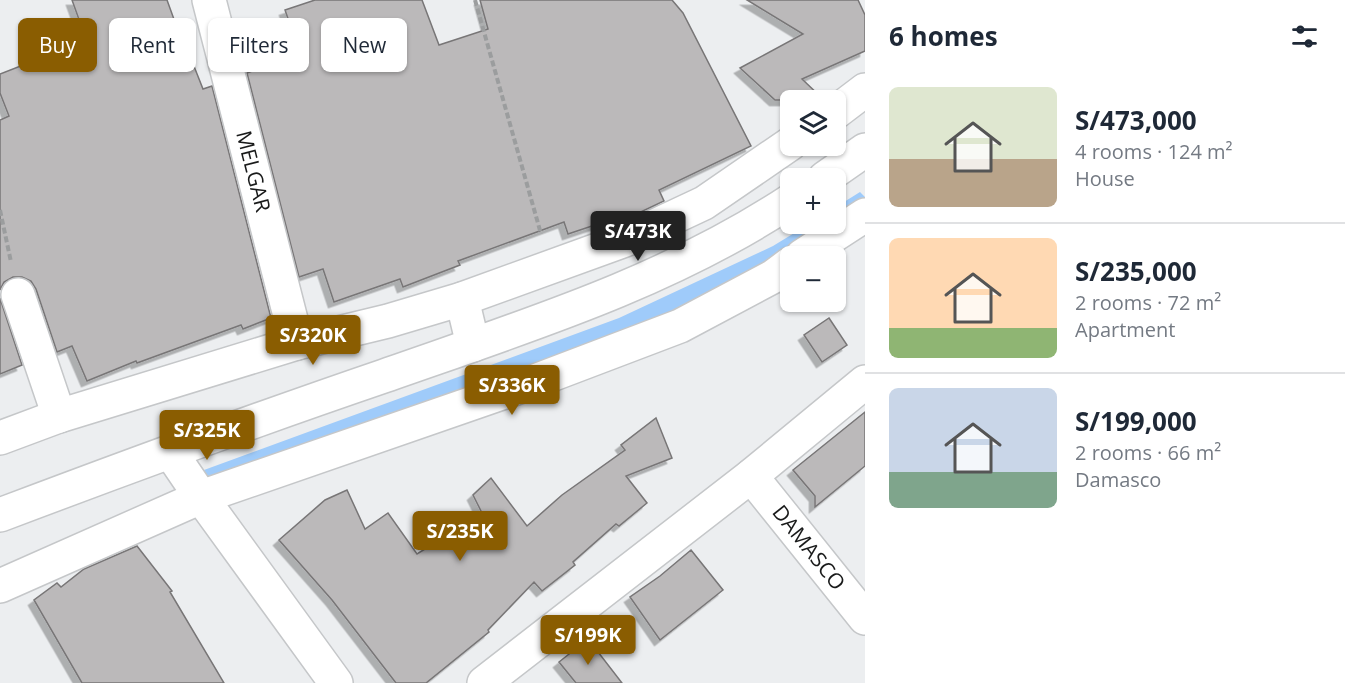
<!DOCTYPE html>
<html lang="en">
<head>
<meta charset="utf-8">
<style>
  :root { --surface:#fff; --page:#f6f6f7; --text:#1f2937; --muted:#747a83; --line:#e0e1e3; --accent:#8a5d01 }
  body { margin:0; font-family:"Open Sans",sans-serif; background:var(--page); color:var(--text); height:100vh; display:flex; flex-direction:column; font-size:22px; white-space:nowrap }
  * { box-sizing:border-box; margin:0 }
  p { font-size:20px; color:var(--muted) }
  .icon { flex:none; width:33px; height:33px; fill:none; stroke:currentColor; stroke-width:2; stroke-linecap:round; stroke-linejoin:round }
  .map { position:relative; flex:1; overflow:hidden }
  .side { display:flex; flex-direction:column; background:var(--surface); width:480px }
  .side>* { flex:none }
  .banner { position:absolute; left:18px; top:18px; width:570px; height:54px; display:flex; gap:12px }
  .fabs { position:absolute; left:780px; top:90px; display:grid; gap:12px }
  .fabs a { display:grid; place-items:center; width:66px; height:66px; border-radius:9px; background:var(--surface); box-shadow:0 2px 4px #0004; font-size:30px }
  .price { position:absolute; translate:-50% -51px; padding:0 14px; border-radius:6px; background:var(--accent); color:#fff; font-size:20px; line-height:39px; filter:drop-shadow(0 2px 3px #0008) }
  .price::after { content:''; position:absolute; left:50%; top:36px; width:18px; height:14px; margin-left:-9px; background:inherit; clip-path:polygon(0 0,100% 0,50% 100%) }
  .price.current { background:#222; color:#fff }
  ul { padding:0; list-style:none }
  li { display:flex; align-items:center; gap:18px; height:150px; padding:0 24px }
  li+li { border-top:2px solid var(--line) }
  li span { display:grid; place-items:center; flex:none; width:168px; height:120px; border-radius:9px; color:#555 }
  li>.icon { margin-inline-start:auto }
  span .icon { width:72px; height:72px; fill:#fffc; stroke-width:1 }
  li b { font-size:26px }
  h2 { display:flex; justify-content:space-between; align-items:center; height:72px; padding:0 24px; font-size:26px }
  .tag { padding:0 21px; border-radius:9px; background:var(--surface); box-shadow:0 2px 4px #0004; font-size:21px; line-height:54px }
  .tag.current { background:var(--accent); color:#fff }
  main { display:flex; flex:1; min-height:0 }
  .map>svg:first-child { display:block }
  .green { fill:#9fcbfa }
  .building { fill:#bbb9ba; stroke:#787677; stroke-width:1.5; filter:url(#shadow) }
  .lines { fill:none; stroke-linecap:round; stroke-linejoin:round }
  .minor-casing { stroke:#c5c7c9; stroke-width:36 }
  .major-casing { stroke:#c5c7c9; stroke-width:36 }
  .path { stroke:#9b9d9e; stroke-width:4; stroke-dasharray:6 3; stroke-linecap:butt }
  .minor { stroke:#fff; stroke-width:33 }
  .major { stroke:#fff; stroke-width:33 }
  .labels { text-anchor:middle; stroke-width:5; stroke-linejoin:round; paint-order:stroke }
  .street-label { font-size:21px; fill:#191a1a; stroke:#eceef0 }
</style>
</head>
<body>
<main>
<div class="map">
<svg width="865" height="683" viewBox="0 0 865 683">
  <defs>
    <filter id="shadow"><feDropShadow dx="-5.5" dy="5.5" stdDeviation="0" flood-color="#0004"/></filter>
  </defs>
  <rect width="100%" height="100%" fill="#eceef0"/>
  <!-- green -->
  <path class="green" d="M860,192L865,197V204L836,223V207Z
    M809,224H835L684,314L208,480L204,470L619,318L773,246Z"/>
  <!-- building -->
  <path class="building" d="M72,0H167L184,47L186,46L203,89L212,86L271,318L243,329L241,325L137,363L136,361L87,381L72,346L57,352L36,289L31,281L22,277H13L4,282L0,290V120L9,116L0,93V74L36,60L30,45L81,25Z
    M315,0H422L439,45L488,29L480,0H672L683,13L751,146L659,190L664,201L626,219L625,215L568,234L564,222L458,261L460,265L403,287L400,279L334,302L323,269L299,277L247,73L300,53L285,10Z
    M747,0H858L865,15V51L802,79L823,99L822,100H775L740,68L803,34Z
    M0,298L22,365L0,374Z
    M829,318L847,345L822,362L804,335Z
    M865,412V466L815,507V496L793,470Z
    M656,418L672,458L626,476L647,503L619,526L616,524L573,562L575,565L542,591L534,582L488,630L489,632L426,683H396L332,600L279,540L325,500L347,490L365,529L388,513L417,554L480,515L479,513L481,511L473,495L491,478L527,526L562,495L625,450L621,445Z
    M137,546L172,591L170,592L224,683H82L34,600L57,583L61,587L84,569Z
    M691,550L723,590L660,640L630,597L660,576Z
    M588,639L622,683H576L559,662Z"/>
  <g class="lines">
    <defs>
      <g id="minor">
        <path id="s1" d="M209,0L297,343"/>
        <path d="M836,112L865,90"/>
        <path d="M802,256L865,215"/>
        <path d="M18,295L59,416"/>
        <path d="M462,299L473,345"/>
        <path d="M0,438L59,416L297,343L388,321L462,299L625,240L704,203L790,144"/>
        <path d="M171,453L201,497L336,683"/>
        <path id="s2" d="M751,476L865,618"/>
        <path d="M0,586L201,497L522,386L680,326L774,276L790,264"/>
        <path d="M484,683L751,476L865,382"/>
      </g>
      <path id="major" d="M825,178L865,150
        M0,515C127,467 255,420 384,376C523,327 666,283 790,201"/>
    </defs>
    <!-- minor casing -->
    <use href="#minor" class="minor-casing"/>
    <!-- major casing -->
    <use href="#major" class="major-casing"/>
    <!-- path -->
    <path class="path" d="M475,0L541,234
      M0,210L11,262"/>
    <!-- minor -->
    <use href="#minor" class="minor"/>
    <!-- major -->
    <use href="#major" class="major"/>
  </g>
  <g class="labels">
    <!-- street labels -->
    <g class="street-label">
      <text dy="7" stroke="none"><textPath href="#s1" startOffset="177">MELGAR</textPath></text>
      <text dy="7" stroke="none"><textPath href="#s2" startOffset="92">DAMASCO</textPath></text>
    </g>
  </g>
</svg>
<div class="fabs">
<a><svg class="icon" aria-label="layers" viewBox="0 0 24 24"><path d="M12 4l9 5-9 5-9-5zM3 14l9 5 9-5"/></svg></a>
<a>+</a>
<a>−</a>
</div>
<b class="price current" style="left:638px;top:262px">S/473K</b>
<b class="price" style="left:313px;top:366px">S/320K</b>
<b class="price" style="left:512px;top:416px">S/336K</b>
<b class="price" style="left:207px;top:461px">S/325K</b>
<b class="price" style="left:460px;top:562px">S/235K</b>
<b class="price" style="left:588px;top:666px">S/199K</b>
<div class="banner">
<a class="tag current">Buy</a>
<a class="tag">Rent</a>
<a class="tag">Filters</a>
<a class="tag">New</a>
</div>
</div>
<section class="side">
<h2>6 homes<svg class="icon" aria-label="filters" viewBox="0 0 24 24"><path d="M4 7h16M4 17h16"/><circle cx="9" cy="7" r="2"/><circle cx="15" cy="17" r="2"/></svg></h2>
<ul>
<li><span style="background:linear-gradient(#dfe7d0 60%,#b9a48a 0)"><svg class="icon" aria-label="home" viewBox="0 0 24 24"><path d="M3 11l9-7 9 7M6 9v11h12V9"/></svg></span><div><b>S/473,000</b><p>4 rooms · 124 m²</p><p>House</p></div></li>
<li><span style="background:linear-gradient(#ffd9b3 75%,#8fb573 0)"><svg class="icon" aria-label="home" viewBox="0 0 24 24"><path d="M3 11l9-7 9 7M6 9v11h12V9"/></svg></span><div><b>S/235,000</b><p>2 rooms · 72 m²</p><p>Apartment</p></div></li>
<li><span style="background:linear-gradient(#c9d6e8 70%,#7fa58c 0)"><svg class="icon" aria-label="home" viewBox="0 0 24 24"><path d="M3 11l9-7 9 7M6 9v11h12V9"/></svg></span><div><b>S/199,000</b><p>2 rooms · 66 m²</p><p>Damasco</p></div></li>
</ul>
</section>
</main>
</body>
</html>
